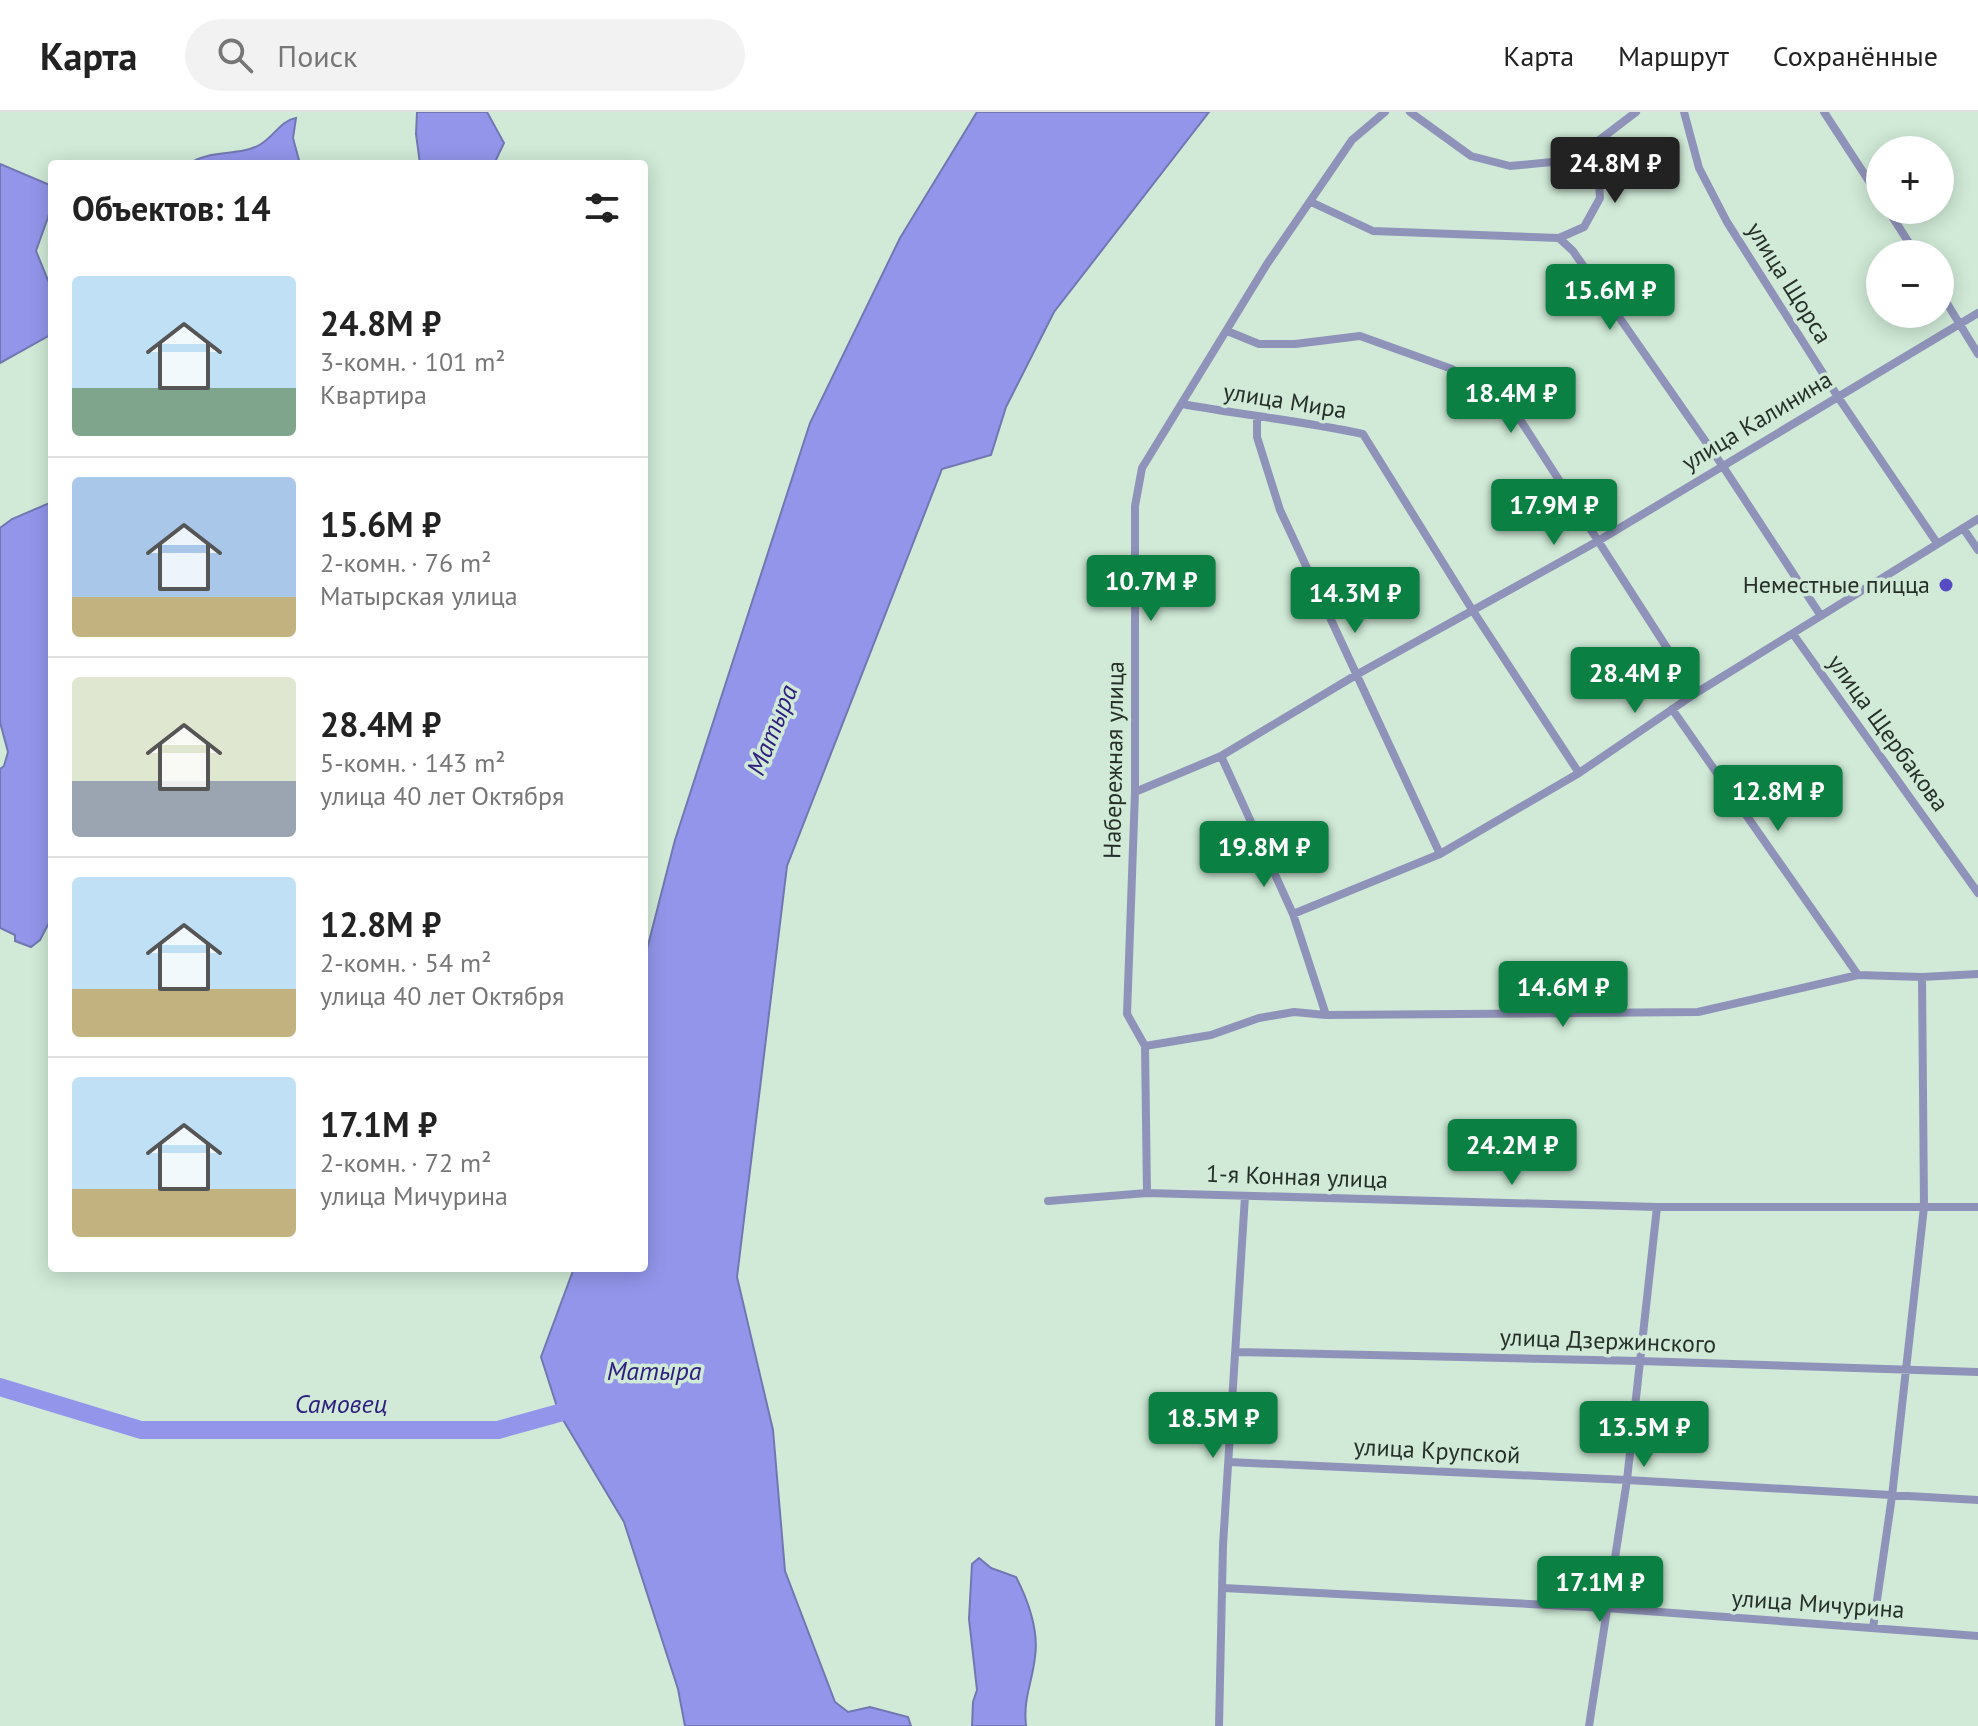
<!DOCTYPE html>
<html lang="ru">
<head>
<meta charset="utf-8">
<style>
  :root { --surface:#fff; --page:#f2f2f2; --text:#222; --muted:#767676; --line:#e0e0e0; --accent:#0b8043 }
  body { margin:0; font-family:"PT Sans",sans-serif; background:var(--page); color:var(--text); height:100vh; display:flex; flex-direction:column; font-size:30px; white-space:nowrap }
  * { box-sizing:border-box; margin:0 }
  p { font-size:26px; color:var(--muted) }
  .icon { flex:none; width:44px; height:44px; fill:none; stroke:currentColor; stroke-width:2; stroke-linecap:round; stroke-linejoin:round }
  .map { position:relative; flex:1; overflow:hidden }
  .details { position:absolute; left:48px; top:48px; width:600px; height:1112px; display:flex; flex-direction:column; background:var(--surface); border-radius:8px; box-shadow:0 4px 20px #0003 }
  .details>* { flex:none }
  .buttons { position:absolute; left:1866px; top:24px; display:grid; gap:16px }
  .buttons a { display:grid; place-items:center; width:88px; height:88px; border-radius:50%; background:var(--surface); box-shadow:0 4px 20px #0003; font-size:40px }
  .price { position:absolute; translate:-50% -68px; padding:0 18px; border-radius:8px; background:var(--accent); color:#fff; font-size:26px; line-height:52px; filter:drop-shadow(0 2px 4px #0008) }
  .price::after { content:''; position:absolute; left:50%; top:48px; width:24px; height:18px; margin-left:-12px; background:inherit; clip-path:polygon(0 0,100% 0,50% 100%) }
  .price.selected { background:#222; color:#fff }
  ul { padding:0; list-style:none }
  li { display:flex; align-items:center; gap:24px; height:200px; padding:0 24px }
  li+li { border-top:2px solid var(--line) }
  li span { display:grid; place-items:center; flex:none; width:224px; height:160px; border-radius:8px; color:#555 }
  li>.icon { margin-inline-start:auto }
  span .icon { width:96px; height:96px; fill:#fffc; stroke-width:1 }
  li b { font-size:34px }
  h2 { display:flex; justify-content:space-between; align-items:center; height:96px; padding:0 24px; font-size:34px }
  header { display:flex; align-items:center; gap:48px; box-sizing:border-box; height:112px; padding:0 40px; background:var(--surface); border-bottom:2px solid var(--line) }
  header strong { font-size:38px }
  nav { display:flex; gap:44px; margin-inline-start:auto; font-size:28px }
  .search { width:560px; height:72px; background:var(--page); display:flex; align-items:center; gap:20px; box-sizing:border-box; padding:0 28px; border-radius:44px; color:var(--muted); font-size:30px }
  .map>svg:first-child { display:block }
  .water { fill:#9395eb; stroke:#7277b1; stroke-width:2 }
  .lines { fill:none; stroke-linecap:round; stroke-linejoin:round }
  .river { stroke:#9395eb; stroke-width:18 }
  .minor { stroke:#9093b9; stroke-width:8 }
  .poi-dot { fill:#564bc2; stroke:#d0ead7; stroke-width:3 }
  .labels { text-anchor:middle; stroke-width:7; stroke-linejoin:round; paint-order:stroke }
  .street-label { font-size:24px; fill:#263029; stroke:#d0ead7 }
  .poi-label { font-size:24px; fill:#263029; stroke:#d0ead7; text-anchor:end }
  .water-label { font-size:26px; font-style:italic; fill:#2e1d7f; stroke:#d0ead7 }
</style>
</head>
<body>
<header>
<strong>Карта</strong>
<div class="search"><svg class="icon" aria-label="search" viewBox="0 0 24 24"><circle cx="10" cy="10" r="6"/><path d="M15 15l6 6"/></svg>Поиск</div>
<nav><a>Карта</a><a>Маршрут</a><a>Сохранённые</a></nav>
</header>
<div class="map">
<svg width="1978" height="1614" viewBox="0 0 1978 1614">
  <rect width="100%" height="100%" fill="#d0ead7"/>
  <!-- water -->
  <path class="water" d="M417,0H487L504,31L494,52H420L416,22Z
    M977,0H1209L1054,200L1006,295L991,343L942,357L787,754L737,1165L773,1318L785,1459L835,1590L848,1600L870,1595L908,1605L911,1614H685L678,1577L624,1410L559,1301L541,1245L574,1156H644V849L675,728L810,311L900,126Z
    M296,6L293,26L300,52H189C209,37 240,45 261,32C274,24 282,8 296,6Z
    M0,52L52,74V94L36,139L52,178V222L0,251Z
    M52,390V805L40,828L31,835L15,829V823L0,816V657L4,654L8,640L0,610V416L12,407Z
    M979,1446L991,1456L1016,1465C1028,1488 1039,1519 1035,1545C1032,1572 1023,1586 1026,1614H972L973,1590L977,1578L969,1507L972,1452Z"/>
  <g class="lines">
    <!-- river -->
    <path class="river" d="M0,1275L141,1318H498L559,1301L578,1291"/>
    <!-- minor -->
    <path class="minor" d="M1410,0L1471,44L1510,54L1562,49L1585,39L1636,0
      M1684,0L1699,56L1727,110L1838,285L1937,431
      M1824,0L1880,86
      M1311,90L1373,119L1559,126L1573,139L1722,353L1821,504
      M1888,98L1916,142
      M1559,126L1584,115L1600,86L1598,53L1585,39
      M1940,180L1978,242
      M1227,219L1259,232H1295L1360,224L1452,257L1521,309L1696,581
      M1182,292C1242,303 1303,309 1363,322L1473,499L1579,661
      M1257,305V325L1280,398L1440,742
      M1963,416L1978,438
      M1793,522L1978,781
      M1672,597L1858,863
      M1221,644L1293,802L1326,903
      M1135,680L1221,644L1356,563L1598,429L1978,201
      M1293,802L1440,742L1579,661L1696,581L1978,407
      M1145,934L1211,923L1259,906L1294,900L1326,903L1698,900L1858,863L1922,865L1978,862
      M1147,1081L1145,934L1127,902L1135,680V394L1142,356L1267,152L1352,28L1385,0
      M1048,1089L1147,1081L1657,1095H1978
      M1236,1240L1640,1249L1978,1260
      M1229,1350L1627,1368L1978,1388
      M1223,1476L1606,1496L1978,1524
      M1873,1516L1892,1384L1924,1095L1922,865
      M1219,1614L1223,1433L1245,1084
      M1589,1614L1627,1368L1657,1095"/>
  </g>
  <!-- markers -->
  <circle class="poi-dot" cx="1946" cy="473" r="8"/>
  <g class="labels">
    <!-- street labels -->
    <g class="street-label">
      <text transform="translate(1789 171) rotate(58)" y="8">улица Щорса</text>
      <text transform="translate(1285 289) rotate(9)" y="8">улица Мира</text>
      <text transform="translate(1757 309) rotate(-31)" y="8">улица Калинина</text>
      <text transform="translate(1888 621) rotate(54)" y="8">улица Щербакова</text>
      <text transform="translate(1114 648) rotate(-89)" y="8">Набережная улица</text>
      <text transform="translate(1297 1065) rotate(2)" y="8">1-я Конная улица</text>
      <text transform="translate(1608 1229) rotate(2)" y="8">улица Дзержинского</text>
      <text transform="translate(1437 1339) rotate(3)" y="8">улица Крупской</text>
      <text transform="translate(1818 1492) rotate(4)" y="8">улица Мичурина</text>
    </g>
    <!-- poi labels -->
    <g class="poi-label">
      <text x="1930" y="481">Неместные пицца</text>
    </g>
    <!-- water labels -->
    <g class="water-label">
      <text transform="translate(772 618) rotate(-68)" y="9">Матыра</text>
      <text x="654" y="1268">Матыра</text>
      <text x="341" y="1301">Самовец</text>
    </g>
  </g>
</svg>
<div class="buttons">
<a>+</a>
<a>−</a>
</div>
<b class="price selected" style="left:1615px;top:93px">24.8M ₽</b>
<b class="price" style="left:1610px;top:220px">15.6M ₽</b>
<b class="price" style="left:1511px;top:323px">18.4M ₽</b>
<b class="price" style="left:1554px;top:435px">17.9M ₽</b>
<b class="price" style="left:1151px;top:511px">10.7M ₽</b>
<b class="price" style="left:1355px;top:523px">14.3M ₽</b>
<b class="price" style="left:1635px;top:603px">28.4M ₽</b>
<b class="price" style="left:1778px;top:721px">12.8M ₽</b>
<b class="price" style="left:1264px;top:777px">19.8M ₽</b>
<b class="price" style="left:1563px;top:917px">14.6M ₽</b>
<b class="price" style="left:1512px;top:1075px">24.2M ₽</b>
<b class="price" style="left:1213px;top:1348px">18.5M ₽</b>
<b class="price" style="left:1644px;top:1357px">13.5M ₽</b>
<b class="price" style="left:1600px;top:1512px">17.1M ₽</b>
<section class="details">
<h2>Объектов: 14<svg class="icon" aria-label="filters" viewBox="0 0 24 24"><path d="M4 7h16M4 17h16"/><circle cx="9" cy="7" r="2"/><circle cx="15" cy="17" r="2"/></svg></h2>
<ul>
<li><span style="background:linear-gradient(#bfe0f5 70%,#7fa58c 0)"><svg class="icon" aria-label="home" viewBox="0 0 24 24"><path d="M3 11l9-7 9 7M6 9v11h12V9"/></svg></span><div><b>24.8M ₽</b><p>3-комн. · 101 m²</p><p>Квартира</p></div></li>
<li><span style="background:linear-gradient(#a9c7e8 75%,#c2b280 0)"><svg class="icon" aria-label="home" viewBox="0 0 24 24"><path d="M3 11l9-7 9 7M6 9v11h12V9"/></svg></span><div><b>15.6M ₽</b><p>2-комн. · 76 m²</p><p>Матырская улица</p></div></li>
<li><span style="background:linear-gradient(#dfe7d0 65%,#9aa5b1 0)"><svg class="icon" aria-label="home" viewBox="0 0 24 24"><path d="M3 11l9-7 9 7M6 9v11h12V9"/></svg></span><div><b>28.4M ₽</b><p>5-комн. · 143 m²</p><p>улица 40 лет Октября</p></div></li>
<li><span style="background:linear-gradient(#bfe0f5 70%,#c2b280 0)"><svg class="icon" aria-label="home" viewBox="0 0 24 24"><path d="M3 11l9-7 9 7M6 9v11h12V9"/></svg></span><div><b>12.8M ₽</b><p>2-комн. · 54 m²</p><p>улица 40 лет Октября</p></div></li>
<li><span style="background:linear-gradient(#bfe0f5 70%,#c2b280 0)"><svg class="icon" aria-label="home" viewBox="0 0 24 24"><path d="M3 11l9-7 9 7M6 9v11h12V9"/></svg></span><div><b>17.1M ₽</b><p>2-комн. · 72 m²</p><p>улица Мичурина</p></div></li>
</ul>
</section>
</div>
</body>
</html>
